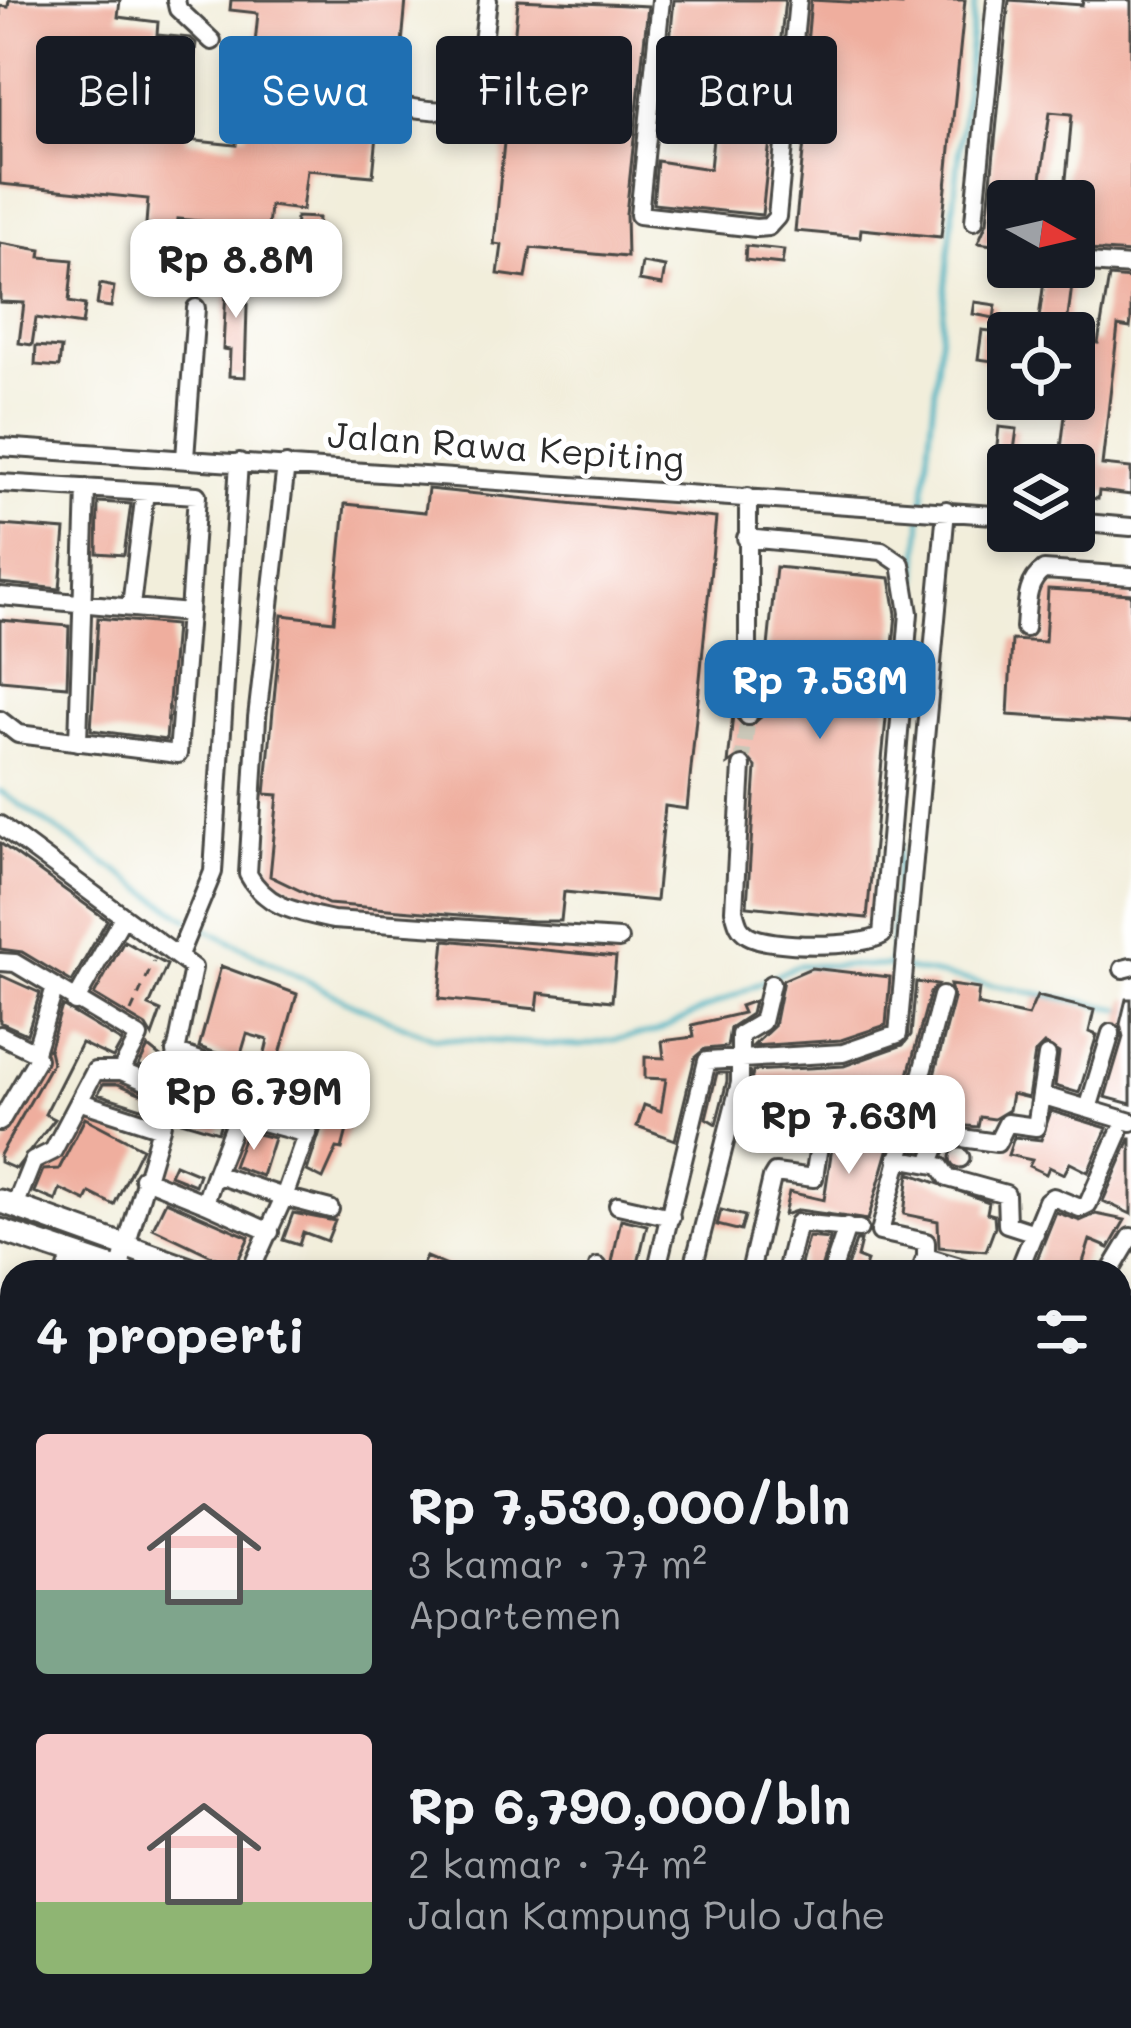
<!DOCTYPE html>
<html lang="id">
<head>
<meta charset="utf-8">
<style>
  :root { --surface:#171b24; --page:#20242c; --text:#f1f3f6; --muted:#9ea1a6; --accent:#1f6fb2 }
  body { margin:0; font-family:Mali,sans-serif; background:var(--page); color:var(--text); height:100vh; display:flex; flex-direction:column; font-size:45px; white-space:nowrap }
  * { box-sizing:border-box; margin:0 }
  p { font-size:39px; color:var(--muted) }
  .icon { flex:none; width:66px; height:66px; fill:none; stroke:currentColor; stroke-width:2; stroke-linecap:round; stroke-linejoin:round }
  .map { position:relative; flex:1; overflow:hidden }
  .drawer { position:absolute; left:0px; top:1260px; width:1131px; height:768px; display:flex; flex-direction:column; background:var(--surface); border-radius:36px 36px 0 0; box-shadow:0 6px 18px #0003 }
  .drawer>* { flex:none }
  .guide { position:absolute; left:36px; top:36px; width:1059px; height:108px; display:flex; gap:24px }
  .needle { width:78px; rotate:98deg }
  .tools { position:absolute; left:987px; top:180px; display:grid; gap:24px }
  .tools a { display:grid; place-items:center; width:108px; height:108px; border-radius:12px; background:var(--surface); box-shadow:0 6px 18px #0003; font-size:60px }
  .price { position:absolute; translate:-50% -102px; padding:0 27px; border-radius:24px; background:#fff; color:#222; font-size:39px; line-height:78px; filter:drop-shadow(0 3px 6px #0008) }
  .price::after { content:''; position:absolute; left:50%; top:72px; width:36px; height:27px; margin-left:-18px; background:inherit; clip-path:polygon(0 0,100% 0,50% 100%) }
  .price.on { background:var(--accent); color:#fff }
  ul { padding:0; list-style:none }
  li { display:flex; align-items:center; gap:36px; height:300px; padding:0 36px }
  li span { display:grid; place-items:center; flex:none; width:336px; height:240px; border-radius:12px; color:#555 }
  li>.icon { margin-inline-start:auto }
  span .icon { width:144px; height:144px; fill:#fffc; stroke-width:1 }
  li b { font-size:51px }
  h2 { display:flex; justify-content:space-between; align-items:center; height:144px; padding:0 36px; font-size:51px }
  .tag { padding:0 42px; border-radius:12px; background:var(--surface); box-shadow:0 6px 18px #0003; font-size:42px; line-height:108px }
  .tag.on { background:var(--accent); color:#fff }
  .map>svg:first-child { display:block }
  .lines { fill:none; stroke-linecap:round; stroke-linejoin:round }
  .stream { stroke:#44b1c0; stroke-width:4.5 }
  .building { fill:#efae9e }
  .minor-tunnel { stroke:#cac7b8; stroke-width:16; stroke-dasharray:16 8; stroke-linecap:butt }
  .minor-casing { stroke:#494845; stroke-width:22 }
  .major-casing { stroke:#494845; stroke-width:27 }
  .path { stroke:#494845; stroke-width:3; stroke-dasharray:9 9; stroke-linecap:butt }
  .minor { stroke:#fff; stroke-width:16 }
  .major { stroke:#fff; stroke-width:21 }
  .labels { text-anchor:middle; stroke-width:10; stroke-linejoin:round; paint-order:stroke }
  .street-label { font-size:36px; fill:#2b2b2b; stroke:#fff }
</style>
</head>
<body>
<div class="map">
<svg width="1131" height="2028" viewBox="0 0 1131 2028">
  <rect width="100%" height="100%" fill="#fff"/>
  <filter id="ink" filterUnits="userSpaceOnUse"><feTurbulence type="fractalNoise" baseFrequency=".00833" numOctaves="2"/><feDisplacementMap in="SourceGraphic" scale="24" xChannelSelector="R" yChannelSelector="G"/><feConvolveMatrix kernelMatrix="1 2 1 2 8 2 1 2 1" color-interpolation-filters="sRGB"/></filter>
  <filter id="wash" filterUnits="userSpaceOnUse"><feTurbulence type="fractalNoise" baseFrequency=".004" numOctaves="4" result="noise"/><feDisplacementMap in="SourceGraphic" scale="48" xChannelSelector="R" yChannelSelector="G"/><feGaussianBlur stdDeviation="2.7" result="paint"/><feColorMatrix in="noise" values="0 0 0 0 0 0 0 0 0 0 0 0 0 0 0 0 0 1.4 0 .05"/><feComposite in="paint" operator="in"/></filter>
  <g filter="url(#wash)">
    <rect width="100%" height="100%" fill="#f2eedb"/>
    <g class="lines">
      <!-- stream -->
      <path class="stream" d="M923,505L975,0
        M916,607L922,516
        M0,791L189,920
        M200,926L355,1005L434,1038L580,1046L656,1032L798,965L890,966L1131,1011
        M890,966L903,780"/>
    </g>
    <g id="blocks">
      <!-- building -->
      <path class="building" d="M9,0H120L118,17L158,22L157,35L190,38L196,43L186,140L236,145L237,134L246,135L258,13L230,10L231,0H406L401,55L385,53L373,176L307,170L302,210L270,206L268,228L178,219L177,227L146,224L148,199L0,184V6L8,7Z
        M518,0L648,6L626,214L627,257L531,248L526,278L498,274L502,245L494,244Z
        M674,0H785L762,215L653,204L657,161L710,169L721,57L694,54L693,64L668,61Z
        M811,0L902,5V0H965L941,237L861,229L860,237L795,231L814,44H807Z
        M1009,0L1082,5L1083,0H1131V253L1074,249V201H1064L1072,114L1050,112L1038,201H1008V247L978,243L987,222Z
        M296,217L318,218L317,236L295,235Z
        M0,243L41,250L40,257L73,260L69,302L85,305L82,325L36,318L32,345L19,343L24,303L0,302Z
        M746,246L784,250L782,264L745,260Z
        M136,253L168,256L167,269L135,266Z
        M642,263L665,267L662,285L639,281Z
        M227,270L248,271L245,377L229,376L230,350L223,349Z
        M1109,277L1131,279V320L1130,328L1118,326L1102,465L1131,468V495L1099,491L1098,499L1074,496V465H1059L1067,399H1074V340L1098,343Z
        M1044,281L1072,285L1066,333H1037Z
        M100,284L114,287L111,307L97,305Z
        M975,302L996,305L994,318L973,314Z
        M982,330L1008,333V363L978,359Z
        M36,346L61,348L59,367L35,365Z
        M999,427L1017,429L1008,493L992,491Z
        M428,489L716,518L687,809L665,806L656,901L564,892L561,921H533L328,904L270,876L278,795L265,794L282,615L334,621L345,504L425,512Z
        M98,502L131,504L124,555L97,553Z
        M1,525L65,530L60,589L0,583Z
        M776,567L890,578L896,614L867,918L747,906L756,767L744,753L728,764L733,714L747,729L761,717Z
        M1048,589L1131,594V723L1008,715L1012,640L1045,642Z
        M98,618L175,625L166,740L91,730Z
        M0,620L69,626L67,686L0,680Z
        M0,843L107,920L72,982L22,952L0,949Z
        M445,940L616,957L612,1001L539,993L537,1009L439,999Z
        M124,941L167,965L149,1006L161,1011L152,1036L146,1026L94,995Z
        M221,966L297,994L273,1079L261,1070L268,1040L247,1034L239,1061L199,1047Z
        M811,968L890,977L886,1025L841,1040L753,1046L774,1026L783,980Z
        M0,975L40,993L27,1034L0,1022Z
        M916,982L937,985L930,993L898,1112L821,1101L812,1110L807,1137L795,1135L793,1145L759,1141L763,1109L747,1107L753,1071L844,1066L903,1045L911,1035Z
        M950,985L979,989L977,1005L1028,1016L1037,996L1094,1010L1089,1032L1097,1035L1079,1093L1055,1086L1059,1053L1044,1044L1035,1053L1028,1098L1012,1094L1009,1110L994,1119L980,1117L978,1127L936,1123L922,1150L915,1148L954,999Z
        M1126,999H1131V1104L1105,1097L1123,1037L1120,1024Z
        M754,1001L751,1014L730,1028L727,1047L705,1049L695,1057L675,1140L637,1126L644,1105L661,1111L666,1079L645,1078V1057L664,1058L662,1041L694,1037L692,1025L743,1013L740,1006Z
        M62,1006L122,1042L113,1058L81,1043L45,1114L55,1119L16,1169L0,1162V1155L52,1063L49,1050Z
        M148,1047L162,1058L159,1073L139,1065Z
        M717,1073H727V1081L716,1124L706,1118Z
        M103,1084H118L154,1099L151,1111L98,1094Z
        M184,1097L225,1109L218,1132L178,1120Z
        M327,1110L351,1115L342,1149L337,1148L323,1179L307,1171Z
        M1051,1111L1107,1128L1088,1172L1070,1163L1064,1174L1049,1167L1046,1174L1029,1166L1032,1160L1008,1155L1014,1137L1041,1140Z
        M85,1118L142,1148L114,1205L90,1193L86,1201L60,1189L56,1201L34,1192L43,1170L59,1169Z
        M835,1128L892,1137L868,1220L799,1210L784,1215L789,1192L824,1200Z
        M246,1131L274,1138L262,1176L233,1166Z
        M1130,1139H1131V1214L1103,1201Z
        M950 1158a10 10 0 1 1 20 0a10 10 0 1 1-20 0Z
        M175,1164L199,1174L195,1185L170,1175Z
        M909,1173L989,1202L987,1213L994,1215L995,1227L986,1251L939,1247L938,1221L904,1214Z
        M166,1201L249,1237L235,1267L153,1228Z
        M721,1210L745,1216L741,1231L717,1225Z
        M1056,1212L1080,1221L1096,1214L1125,1220L1109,1248L1090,1240L1080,1272H1032Z
        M293,1213L335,1221L327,1241L303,1232L299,1245L283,1240Z
        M621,1219L647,1225L636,1272H610Z
        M808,1237L830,1239L820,1272H799Z
        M856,1241H861L857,1257L867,1261L863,1272H845Z
        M426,1257L461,1272H419Z"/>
    </g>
  </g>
  <g filter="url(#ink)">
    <use href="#blocks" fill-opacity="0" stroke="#494845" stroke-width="3"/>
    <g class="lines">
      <!-- minor-tunnel -->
      <path class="minor-tunnel" d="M742,766L748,716
        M6,1416L12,1403"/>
      <defs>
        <path id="minor" d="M176,0L178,9L212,41
          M661,0L639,215L756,228L768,227L777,217L798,0
          M391,105C422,108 458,121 477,93L488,0
          M974,221L996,0
          M1074,262L1131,266
          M0,447L1008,516
          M185,458L196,308
          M286,465L257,718L248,874C266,908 298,912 333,920L619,939
          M0,483L197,495L189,613L0,596
          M1074,522L1131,527
          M131,606L145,492
          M1025,628C1027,607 1025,582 1044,570L1131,576
          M748,716V497
          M0,720L18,734L178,754L189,613
          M78,742L86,488
          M742,766L734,910C737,921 738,929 748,935C769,948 861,948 882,935L909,613L901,564L882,551L746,538
          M0,825L193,968L161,1128L119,1270
          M178,957L213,872L239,462
          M0,962L15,963L139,1037L121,1071
          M1123,969L1131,967
          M75,1002L123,917
          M0,1035L35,1052L37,1059L0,1122
          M35,1052L55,987
          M175,1052L252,1079L215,1174L284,1197L250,1272
          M249,1094L315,1110L284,1197L330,1209
          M1041,1095L1131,1122
          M81,1102L161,1128
          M1088,1109L1111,1033
          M240,1116L307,1134
          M897,1158L940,1166L948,1178L1006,1194L1007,1224L1035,1233
          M930,1163L941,1135L997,1143L1007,1123L1036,1127L1047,1056
          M143,1178L205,1203L215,1174
          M205,1203L270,1232
          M618,1205L671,1217
          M15,1206L33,1161L53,1151L95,1071H121L166,1090
          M926,1257V1242L880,1232L942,996
          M66,1272L72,1254
          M597,1272L598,1267
          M656,1272L707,1061L843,1053L898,1034L946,510
          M692,1272L740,1083V1035L762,1022L771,984
          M750,1272L772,1178L775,1173L814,1178L824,1113L906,1126
          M786,1272L798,1223L859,1229
          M832,1272L847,1227
          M920,1272L926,1257L977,1272
          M1018,1272L1047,1201L1053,1197L1080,1208L1088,1204L1119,1133
          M1110,1272L1131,1237
          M1120,1321L1131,1303
          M0,1477L12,1469
          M5,1584L12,1569
          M0,1668L12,1646
          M1119,1672L1131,1677
          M0,1707L12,1712
          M1119,1731L1131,1711
          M0,1825L12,1802
          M0,1843L12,1850
          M12,1870L4,1891L12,1893
          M1119,1875L1131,1868
          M1119,1929L1131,1915
          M0,1947L12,1951
          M0,2007L12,1976
          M1098,2016L1131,2025
          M60,2028L63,2021L82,2028
          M213,2028L216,2016
          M428,2028L431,2016
          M636,2028L638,2016
          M837,2028L840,2016
          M1002,2028L1005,2016"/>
        <path id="major" d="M0,1201L198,1272
          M0,1230L125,1272
          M1119,1519L1131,1524
          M1119,1549L1131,1555"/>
      </defs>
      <!-- minor casing -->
      <use href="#minor" class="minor-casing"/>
      <!-- major casing -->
      <use href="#major" class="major-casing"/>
      <!-- path -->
      <path class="path" d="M131,1012L154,961"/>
      <!-- minor -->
      <use href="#minor" class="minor"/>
      <!-- major -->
      <use href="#major" class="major"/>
    </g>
  </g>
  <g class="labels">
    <!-- street labels -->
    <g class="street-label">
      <text transform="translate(506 447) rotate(4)" y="13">Jalan Rawa Kepiting</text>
    </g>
  </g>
</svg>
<div class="tools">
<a><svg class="needle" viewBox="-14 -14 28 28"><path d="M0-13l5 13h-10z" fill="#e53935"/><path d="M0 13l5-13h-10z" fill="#9ea1a6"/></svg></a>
<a><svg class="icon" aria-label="locate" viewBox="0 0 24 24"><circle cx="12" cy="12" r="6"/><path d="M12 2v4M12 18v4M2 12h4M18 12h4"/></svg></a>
<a><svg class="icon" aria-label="layers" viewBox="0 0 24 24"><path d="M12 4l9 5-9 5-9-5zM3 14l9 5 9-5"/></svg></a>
</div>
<b class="price" style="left:236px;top:321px">Rp 8.8M</b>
<b class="price on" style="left:820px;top:742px">Rp 7.53M</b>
<b class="price" style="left:254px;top:1153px">Rp 6.79M</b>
<b class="price" style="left:849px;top:1177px">Rp 7.63M</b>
<div class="guide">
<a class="tag">Beli</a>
<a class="tag on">Sewa</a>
<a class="tag">Filter</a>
<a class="tag">Baru</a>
</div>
<section class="drawer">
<h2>4 properti<svg class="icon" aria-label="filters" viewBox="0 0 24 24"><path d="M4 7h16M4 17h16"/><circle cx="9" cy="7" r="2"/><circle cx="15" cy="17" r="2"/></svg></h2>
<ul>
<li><span style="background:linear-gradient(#f6c9c9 65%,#7fa58c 0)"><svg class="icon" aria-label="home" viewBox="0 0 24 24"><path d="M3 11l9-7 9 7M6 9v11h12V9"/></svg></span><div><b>Rp 7,530,000/bln</b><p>3 kamar · 77 m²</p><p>Apartemen</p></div></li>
<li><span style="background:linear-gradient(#f6c9c9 70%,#8fb573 0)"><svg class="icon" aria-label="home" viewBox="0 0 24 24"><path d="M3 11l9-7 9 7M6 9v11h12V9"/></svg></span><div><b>Rp 6,790,000/bln</b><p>2 kamar · 74 m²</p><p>Jalan Kampung Pulo Jahe</p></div></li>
</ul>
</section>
</div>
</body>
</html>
